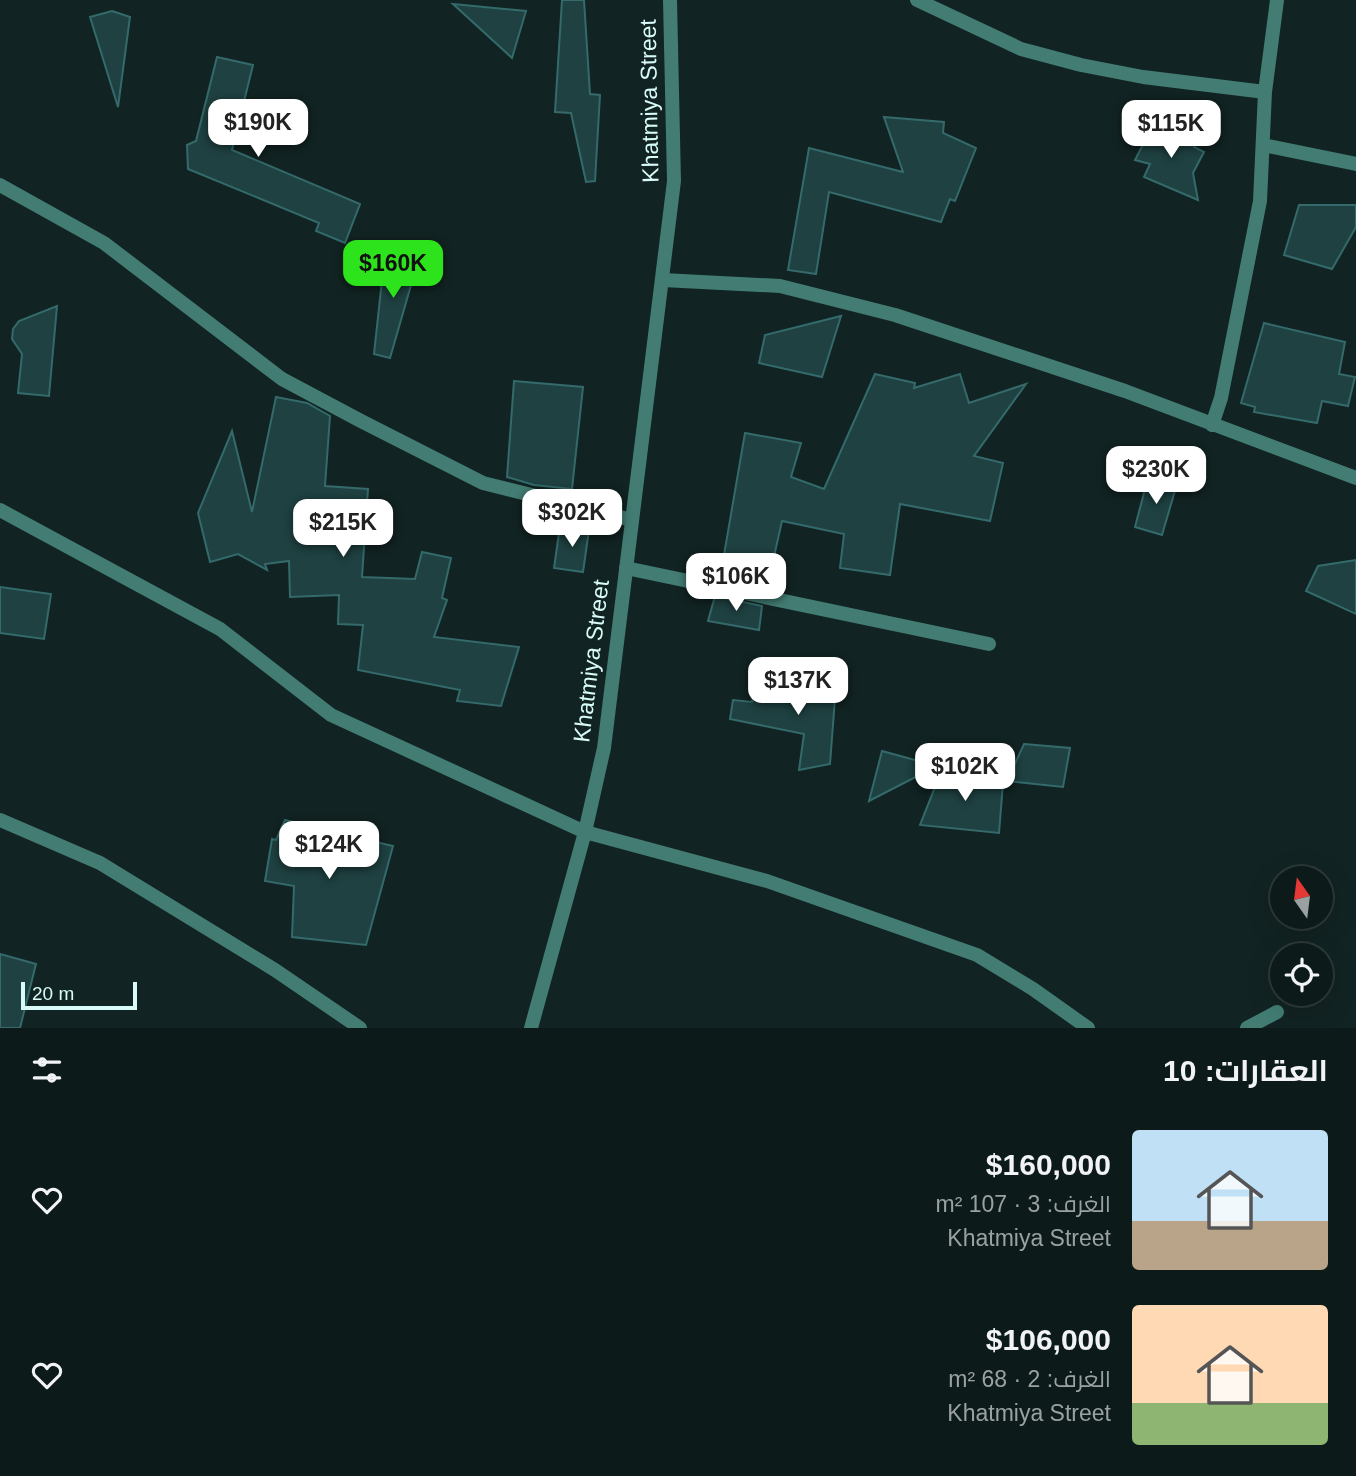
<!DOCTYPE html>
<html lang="ar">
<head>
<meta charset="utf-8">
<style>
  :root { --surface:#0d1a1a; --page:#1b2727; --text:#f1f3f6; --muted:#9aa1a2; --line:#2d3839; --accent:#2de31b }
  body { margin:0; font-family:Helvetica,Cairo,sans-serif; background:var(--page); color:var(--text); direction:rtl; height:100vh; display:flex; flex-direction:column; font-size:26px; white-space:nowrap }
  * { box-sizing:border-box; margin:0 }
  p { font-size:23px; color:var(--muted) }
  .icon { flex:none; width:38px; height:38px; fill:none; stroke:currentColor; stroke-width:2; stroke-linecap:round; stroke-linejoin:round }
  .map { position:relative; height:1028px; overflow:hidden; direction:ltr }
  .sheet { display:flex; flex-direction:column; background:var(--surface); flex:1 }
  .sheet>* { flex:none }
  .needle { width:46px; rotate:346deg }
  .controls { position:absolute; left:1270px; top:866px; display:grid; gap:14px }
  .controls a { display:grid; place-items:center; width:63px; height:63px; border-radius:50%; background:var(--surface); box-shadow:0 7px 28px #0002,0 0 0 2px var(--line); font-size:35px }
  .scale { position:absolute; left:21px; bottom:18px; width:116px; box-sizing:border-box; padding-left:7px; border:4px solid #d8faf8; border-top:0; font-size:19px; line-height:24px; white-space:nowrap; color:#d8faf8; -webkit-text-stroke:5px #112322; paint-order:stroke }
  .price { position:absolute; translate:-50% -60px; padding:0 16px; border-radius:14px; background:#fff; color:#222; font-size:23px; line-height:46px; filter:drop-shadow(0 2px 4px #0008) }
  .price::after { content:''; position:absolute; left:50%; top:42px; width:21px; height:16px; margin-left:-10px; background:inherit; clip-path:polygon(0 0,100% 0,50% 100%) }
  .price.on { background:var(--accent); color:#111 }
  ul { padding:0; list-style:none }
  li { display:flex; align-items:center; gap:21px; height:175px; padding:0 28px }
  li span { display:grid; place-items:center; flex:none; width:196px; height:140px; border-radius:7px; color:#555 }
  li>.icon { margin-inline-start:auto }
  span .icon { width:84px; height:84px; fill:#fffc; stroke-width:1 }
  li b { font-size:30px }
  h2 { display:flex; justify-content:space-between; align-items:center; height:84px; padding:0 28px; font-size:30px }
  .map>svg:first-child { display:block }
  .building { fill:#1f4141; stroke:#346a6b; stroke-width:2 }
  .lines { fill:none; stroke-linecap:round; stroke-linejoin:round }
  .minor { stroke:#427c73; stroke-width:14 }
  .tertiary { stroke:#427c73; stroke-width:14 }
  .labels { text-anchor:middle; stroke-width:5; stroke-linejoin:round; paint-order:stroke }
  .street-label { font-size:23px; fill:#d8faf8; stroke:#112322 }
</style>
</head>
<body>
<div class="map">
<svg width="1356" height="1028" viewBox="0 0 1356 1028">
  <rect width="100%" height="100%" fill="#112322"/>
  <!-- building -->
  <path class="building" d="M562,0H584L590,94L600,95L595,181L586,182L571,113L555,112Z
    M453,4L526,11L512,58Z
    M112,11L130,17L118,107L90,17Z
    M217,57L253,65L232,150L360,204L345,243L316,231L319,223L188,169L187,145L196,141Z
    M884,117L944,122L943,133L976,148L955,201L950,199L941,222L829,192L816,274L788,270L809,148L903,172Z
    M1154,123L1196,143L1194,147L1204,152L1193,173L1198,200L1144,177L1150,164L1135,160Z
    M1299,205H1356V227L1332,269L1284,255Z
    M385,252L418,261L390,358L374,354Z
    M57,306L49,396L18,393L22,354L12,339L13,329L19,321Z
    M841,316L822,377L759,363L765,335Z
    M1264,323L1345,342L1339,374L1355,377L1348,406L1322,401L1317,423L1254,412L1255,407L1241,403Z
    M875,374L915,383L914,388L960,374L969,403L1026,384L974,456L1003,463L990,521L900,504L890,575L840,568L844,534L782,521L773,561L769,560L765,587L720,578L745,433L801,443L791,477L824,489Z
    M514,381L583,387L572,489L534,485L507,477Z
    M276,397L307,403L330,416L325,486L368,489L362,577L415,579L422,552L451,558L442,598L447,600L434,637L519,647L501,706L457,701L460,690L358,670L363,625L338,624L339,595L290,597L289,561L265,564L267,570L238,554L210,562L198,513L232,431L252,512Z
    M1179,477L1162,535L1135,527L1146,485Z
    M560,526L589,530L583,572L554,568Z
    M1356,560V614L1306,591L1318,566Z
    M0,587L51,594L44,639L0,633Z
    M715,596L762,606L759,630L708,621Z
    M813,670L837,672L830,764L799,770L804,734L730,719L733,700L752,702L754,692L809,700Z
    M1024,744L1070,748L1063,787L1007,781Z
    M882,751L937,766L869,801Z
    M943,767L1003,783L999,833L920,825Z
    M285,820L352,836L353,843L359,838L393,846L366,945L292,937L294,886L265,881L272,839L276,840Z
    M0,954L36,964L20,1028H0Z"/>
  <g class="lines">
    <!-- minor -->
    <path class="minor" d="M917,0L1021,49L1081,65L1143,77L1265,92
      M1263,145L1356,164
      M0,185L104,243L282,379L361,421L483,483L632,520
      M663,280L780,286L895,315L1125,391L1356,478
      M1212,425L1221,398L1260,201L1265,92L1277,0
      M0,510L220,629L331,715L585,832L767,881L977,955L1033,989L1088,1028
      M626,568L989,644
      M0,820L100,863L275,970L360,1028
      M1247,1028L1277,1012"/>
    <!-- tertiary -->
    <path class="tertiary" d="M531,1028L585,832L604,748L674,181L670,0"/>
  </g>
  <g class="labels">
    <!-- street labels -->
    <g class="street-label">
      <text transform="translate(649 101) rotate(-91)" y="8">Khatmiya Street</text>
      <text transform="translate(591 661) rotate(-83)" y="8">Khatmiya Street</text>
    </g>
  </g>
</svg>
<div class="controls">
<a><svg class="needle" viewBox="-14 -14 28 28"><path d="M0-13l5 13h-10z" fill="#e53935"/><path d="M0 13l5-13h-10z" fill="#9aa1a2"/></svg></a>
<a><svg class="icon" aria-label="locate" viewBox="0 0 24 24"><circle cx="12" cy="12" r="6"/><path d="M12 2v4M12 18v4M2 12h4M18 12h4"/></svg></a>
</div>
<div class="scale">20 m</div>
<b class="price" style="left:258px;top:159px">$190K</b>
<b class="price" style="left:1171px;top:160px">$115K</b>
<b class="price on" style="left:393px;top:300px">$160K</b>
<b class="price" style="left:1156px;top:506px">$230K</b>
<b class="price" style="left:572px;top:549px">$302K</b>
<b class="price" style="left:343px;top:559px">$215K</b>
<b class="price" style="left:736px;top:613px">$106K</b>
<b class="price" style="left:798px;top:717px">$137K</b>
<b class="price" style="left:965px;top:803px">$102K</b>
<b class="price" style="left:329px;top:881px">$124K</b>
</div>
<section class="sheet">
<h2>العقارات: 10<svg class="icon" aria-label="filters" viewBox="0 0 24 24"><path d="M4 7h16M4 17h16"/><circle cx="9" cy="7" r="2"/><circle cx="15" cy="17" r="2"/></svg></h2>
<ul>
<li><span style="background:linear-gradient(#bfe0f5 65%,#b9a48a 0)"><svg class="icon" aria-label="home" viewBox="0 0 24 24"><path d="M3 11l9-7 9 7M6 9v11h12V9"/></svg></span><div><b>$160,000</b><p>الغرف: 3 · 107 m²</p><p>Khatmiya Street</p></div><svg class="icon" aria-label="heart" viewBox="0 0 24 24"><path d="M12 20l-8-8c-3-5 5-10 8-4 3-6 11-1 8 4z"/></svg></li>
<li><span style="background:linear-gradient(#ffd9b3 70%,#8fb573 0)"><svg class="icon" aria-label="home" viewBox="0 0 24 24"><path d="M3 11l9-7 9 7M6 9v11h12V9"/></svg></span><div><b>$106,000</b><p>الغرف: 2 · 68 m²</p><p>Khatmiya Street</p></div><svg class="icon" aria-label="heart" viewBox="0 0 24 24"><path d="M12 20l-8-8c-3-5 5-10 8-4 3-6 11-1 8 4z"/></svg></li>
</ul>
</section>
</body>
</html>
